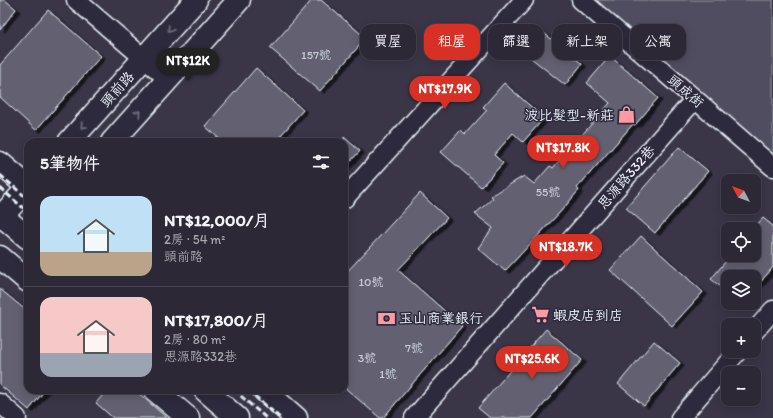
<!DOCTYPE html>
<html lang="zh-TW">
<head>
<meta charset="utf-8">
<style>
  :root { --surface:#2c2836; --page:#34303e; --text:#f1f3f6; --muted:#a6a6ad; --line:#484451; --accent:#d93025 }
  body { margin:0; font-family:Itim,"LXGW WenKai TC",sans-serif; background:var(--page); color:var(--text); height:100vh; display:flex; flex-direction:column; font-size:15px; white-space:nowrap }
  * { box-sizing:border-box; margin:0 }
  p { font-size:13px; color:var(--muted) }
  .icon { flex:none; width:22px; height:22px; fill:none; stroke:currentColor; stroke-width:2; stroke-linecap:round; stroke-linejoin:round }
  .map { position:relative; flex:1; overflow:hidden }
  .drawer { position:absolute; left:24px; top:138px; width:324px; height:256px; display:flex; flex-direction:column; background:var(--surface); border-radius:12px; box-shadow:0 2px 10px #0003,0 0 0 1px var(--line) }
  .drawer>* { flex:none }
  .top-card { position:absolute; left:360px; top:24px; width:353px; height:36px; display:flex; gap:8px }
  .needle { width:26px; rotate:311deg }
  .fabs { position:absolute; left:721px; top:174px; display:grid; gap:8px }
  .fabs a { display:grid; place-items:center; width:40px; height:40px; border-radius:8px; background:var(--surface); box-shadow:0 2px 10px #0003,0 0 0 1px var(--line); font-size:20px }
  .price { position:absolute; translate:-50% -34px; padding:0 9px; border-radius:14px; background:var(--accent); color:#fff; font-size:13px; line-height:26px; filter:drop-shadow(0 1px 2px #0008) }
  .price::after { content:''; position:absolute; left:50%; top:24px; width:12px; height:9px; margin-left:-6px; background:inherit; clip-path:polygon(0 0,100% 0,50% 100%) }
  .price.active { background:#222; color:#fff }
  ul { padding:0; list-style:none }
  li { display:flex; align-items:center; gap:12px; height:100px; padding:0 16px }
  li+li { border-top:1px solid var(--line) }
  li span { display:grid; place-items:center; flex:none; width:112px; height:80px; border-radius:12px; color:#555 }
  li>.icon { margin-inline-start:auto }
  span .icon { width:48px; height:48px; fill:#fffc; stroke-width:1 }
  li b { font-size:17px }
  h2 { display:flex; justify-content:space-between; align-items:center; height:48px; padding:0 16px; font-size:17px }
  .pill { padding:0 14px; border-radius:12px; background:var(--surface); box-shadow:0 2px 10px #0003,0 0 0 1px var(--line); font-size:14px; line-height:36px }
  .pill.active { background:var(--accent); color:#fff }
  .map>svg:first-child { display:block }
  .green { fill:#504e5f; stroke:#9ca0ac }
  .building { fill:#636171; stroke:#e8f1f8; filter:url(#shadow) }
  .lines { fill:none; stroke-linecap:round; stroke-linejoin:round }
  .street-casing { stroke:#e8f1f8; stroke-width:21 }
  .secondary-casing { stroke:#e8f1f8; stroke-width:25 }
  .street { stroke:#2f2a3d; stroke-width:18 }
  .secondary { stroke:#2f2a3d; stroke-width:22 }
  .rail { stroke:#e8f1f8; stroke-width:3; stroke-dasharray:6 3; stroke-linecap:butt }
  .oneway { stroke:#70707e }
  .labels { text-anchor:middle; stroke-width:3; stroke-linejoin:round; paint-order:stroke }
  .number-label { font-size:12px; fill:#c7cdd6 }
  .street-label { font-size:14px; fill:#e8f1f8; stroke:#2f2a3d }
  .poi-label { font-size:14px; fill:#e8f1f8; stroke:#2f2a3d; text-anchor:start }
</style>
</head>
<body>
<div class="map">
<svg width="773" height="418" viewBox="0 0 773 418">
  <defs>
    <filter id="shadow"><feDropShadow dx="4.5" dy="2.5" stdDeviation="0" flood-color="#0009"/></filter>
  </defs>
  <rect width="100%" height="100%" fill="#3a3648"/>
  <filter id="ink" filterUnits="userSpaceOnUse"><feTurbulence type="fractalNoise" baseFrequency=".025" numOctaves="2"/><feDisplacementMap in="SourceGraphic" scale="8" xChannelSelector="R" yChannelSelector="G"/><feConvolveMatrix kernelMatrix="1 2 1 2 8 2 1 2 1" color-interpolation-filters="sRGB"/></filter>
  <g filter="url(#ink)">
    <!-- green -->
    <path class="green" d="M593,0H773V157Z"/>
    <!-- building -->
    <path class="building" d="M0,0H5L16,9L0,30Z
      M312,0H321L366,38L320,91L270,48Z
      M48,10L101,56L36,130L0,97V65Z
      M539,29L582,64L565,85L521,50Z
      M610,56L658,98L635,125L633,124L577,188L579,190L562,210L505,271L478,248L493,228L475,214L493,198L491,196L524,176L534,184L550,166L553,168L610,103L587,83Z
      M256,68L303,110L275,142H223L205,126Z
      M504,83L544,118L523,142L513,133L494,155L503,163L481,187L441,152L461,130L465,134L487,110L483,107Z
      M344,137L360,151L344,168Z
      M679,147L708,171L655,233L626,208Z
      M420,193L447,218L398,270L462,326L383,418H380L344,387V275Z
      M763,218L773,226V267L754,290V277H728V293L711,279L731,255H754V228Z
      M641,236L703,292L672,326L610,270Z
      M0,289L28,312V390H45L29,410L0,385Z
      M546,329L582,360L532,418H490L478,408Z
      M654,341L680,363L644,406L618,384Z
      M107,390H135L167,418H113L96,403Z"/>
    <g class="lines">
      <defs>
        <path id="street" d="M76,0L168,79
          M581,0L773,167
          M344,199L524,0
          M754,332L773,310
          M0,403L17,418
          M414,418L695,99
          M680,418L738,351"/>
        <path id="secondary" d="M69,142L196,0
          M112,142L239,0
          M0,163L28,187
          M0,214L28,238
          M0,218L28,188
          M0,257L28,281
          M155,390L188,418
          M205,390L237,418
          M264,390L296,418"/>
      </defs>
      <!-- street casing -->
      <use href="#street" class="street-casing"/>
      <!-- secondary casing -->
      <use href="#secondary" class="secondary-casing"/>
      <!-- street -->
      <use href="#street" class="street"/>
      <!-- secondary -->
      <use href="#secondary" class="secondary"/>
      <!-- rail -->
      <path class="rail" d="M0,175L28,199
        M0,188L28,212
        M234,390L266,418
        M248,390L280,418"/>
    </g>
    <!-- one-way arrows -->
    <defs><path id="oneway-chevron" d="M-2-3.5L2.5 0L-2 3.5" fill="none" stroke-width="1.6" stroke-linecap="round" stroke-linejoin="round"/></defs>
    <g class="oneway">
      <use href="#oneway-chevron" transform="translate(170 29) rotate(132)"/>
      <use href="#oneway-chevron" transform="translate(138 113) rotate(-48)"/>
      <use href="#oneway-chevron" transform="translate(83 126) rotate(132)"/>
    </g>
  </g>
  <!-- icons -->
  <defs>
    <symbol id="shop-bare" viewBox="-9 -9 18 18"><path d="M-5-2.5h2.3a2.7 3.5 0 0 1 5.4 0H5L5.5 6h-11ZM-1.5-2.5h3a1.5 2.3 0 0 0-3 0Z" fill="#ff9aa2" stroke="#2f2a3d" stroke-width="2.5" paint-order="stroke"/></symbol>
    <symbol id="supermarket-bare" viewBox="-9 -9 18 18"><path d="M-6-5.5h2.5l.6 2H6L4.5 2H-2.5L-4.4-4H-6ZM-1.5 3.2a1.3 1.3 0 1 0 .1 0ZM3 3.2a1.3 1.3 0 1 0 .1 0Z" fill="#ff9aa2" stroke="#2f2a3d" stroke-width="2.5" paint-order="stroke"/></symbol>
    <symbol id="bank-bare" viewBox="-9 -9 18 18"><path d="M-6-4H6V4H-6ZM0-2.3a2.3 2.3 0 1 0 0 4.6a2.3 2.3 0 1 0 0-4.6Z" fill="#ff9aa2" stroke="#2f2a3d" stroke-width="2.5" paint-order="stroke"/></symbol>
  </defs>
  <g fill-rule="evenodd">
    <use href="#shop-bare" x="614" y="102" width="25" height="25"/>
    <use href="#supermarket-bare" x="528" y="302" width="25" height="25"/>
    <use href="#bank-bare" x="374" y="306" width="25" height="25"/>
  </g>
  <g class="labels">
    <!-- number labels -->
    <g class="number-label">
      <text x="316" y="59">157號</text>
      <text x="548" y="196">55號</text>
      <text x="371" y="286">10號</text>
      <text x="414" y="352">7號</text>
      <text x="367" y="362">3號</text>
      <text x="388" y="378">1號</text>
    </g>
    <!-- street labels -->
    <g class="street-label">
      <text transform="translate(117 89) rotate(-48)" y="5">頭前路</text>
      <text transform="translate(686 91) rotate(41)" y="5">頭成街</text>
      <text transform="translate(626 177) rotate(-49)" y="5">思源路332巷</text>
    </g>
    <!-- poi labels -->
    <g class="poi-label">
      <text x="614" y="120" text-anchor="end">波比髮型-新莊</text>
      <text x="553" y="320">蝦皮店到店</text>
      <text x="399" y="323">玉山商業銀行</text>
    </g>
  </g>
</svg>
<div class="fabs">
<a><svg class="needle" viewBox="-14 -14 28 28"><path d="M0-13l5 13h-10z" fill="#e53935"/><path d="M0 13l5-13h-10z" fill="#a6a6ad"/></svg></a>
<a><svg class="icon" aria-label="locate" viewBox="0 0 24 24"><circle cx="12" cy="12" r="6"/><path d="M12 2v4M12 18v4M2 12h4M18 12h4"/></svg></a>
<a><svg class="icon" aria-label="layers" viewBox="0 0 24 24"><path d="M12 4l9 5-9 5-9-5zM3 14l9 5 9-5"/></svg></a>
<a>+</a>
<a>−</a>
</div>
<b class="price active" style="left:188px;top:82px">NT$12K</b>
<b class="price" style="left:445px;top:110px">NT$17.9K</b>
<b class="price" style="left:563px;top:169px">NT$17.8K</b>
<b class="price" style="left:566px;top:268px">NT$18.7K</b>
<b class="price" style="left:532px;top:380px">NT$25.6K</b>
<div class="top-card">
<a class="pill">買屋</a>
<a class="pill active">租屋</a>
<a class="pill">篩選</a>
<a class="pill">新上架</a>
<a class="pill">公寓</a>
</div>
<section class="drawer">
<h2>5筆物件<svg class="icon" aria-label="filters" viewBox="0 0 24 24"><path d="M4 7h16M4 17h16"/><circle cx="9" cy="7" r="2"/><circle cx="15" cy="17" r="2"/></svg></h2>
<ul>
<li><span style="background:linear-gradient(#bfe0f5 70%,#b9a48a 0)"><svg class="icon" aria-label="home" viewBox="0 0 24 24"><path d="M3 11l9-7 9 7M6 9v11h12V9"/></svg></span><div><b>NT$12,000/月</b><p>2房 · 54 m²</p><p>頭前路</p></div></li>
<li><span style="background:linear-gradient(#f6c9c9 70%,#9aa5b1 0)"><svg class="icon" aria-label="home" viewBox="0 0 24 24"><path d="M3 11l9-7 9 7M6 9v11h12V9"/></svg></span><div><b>NT$17,800/月</b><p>2房 · 80 m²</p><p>思源路332巷</p></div></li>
</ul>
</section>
</div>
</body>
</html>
